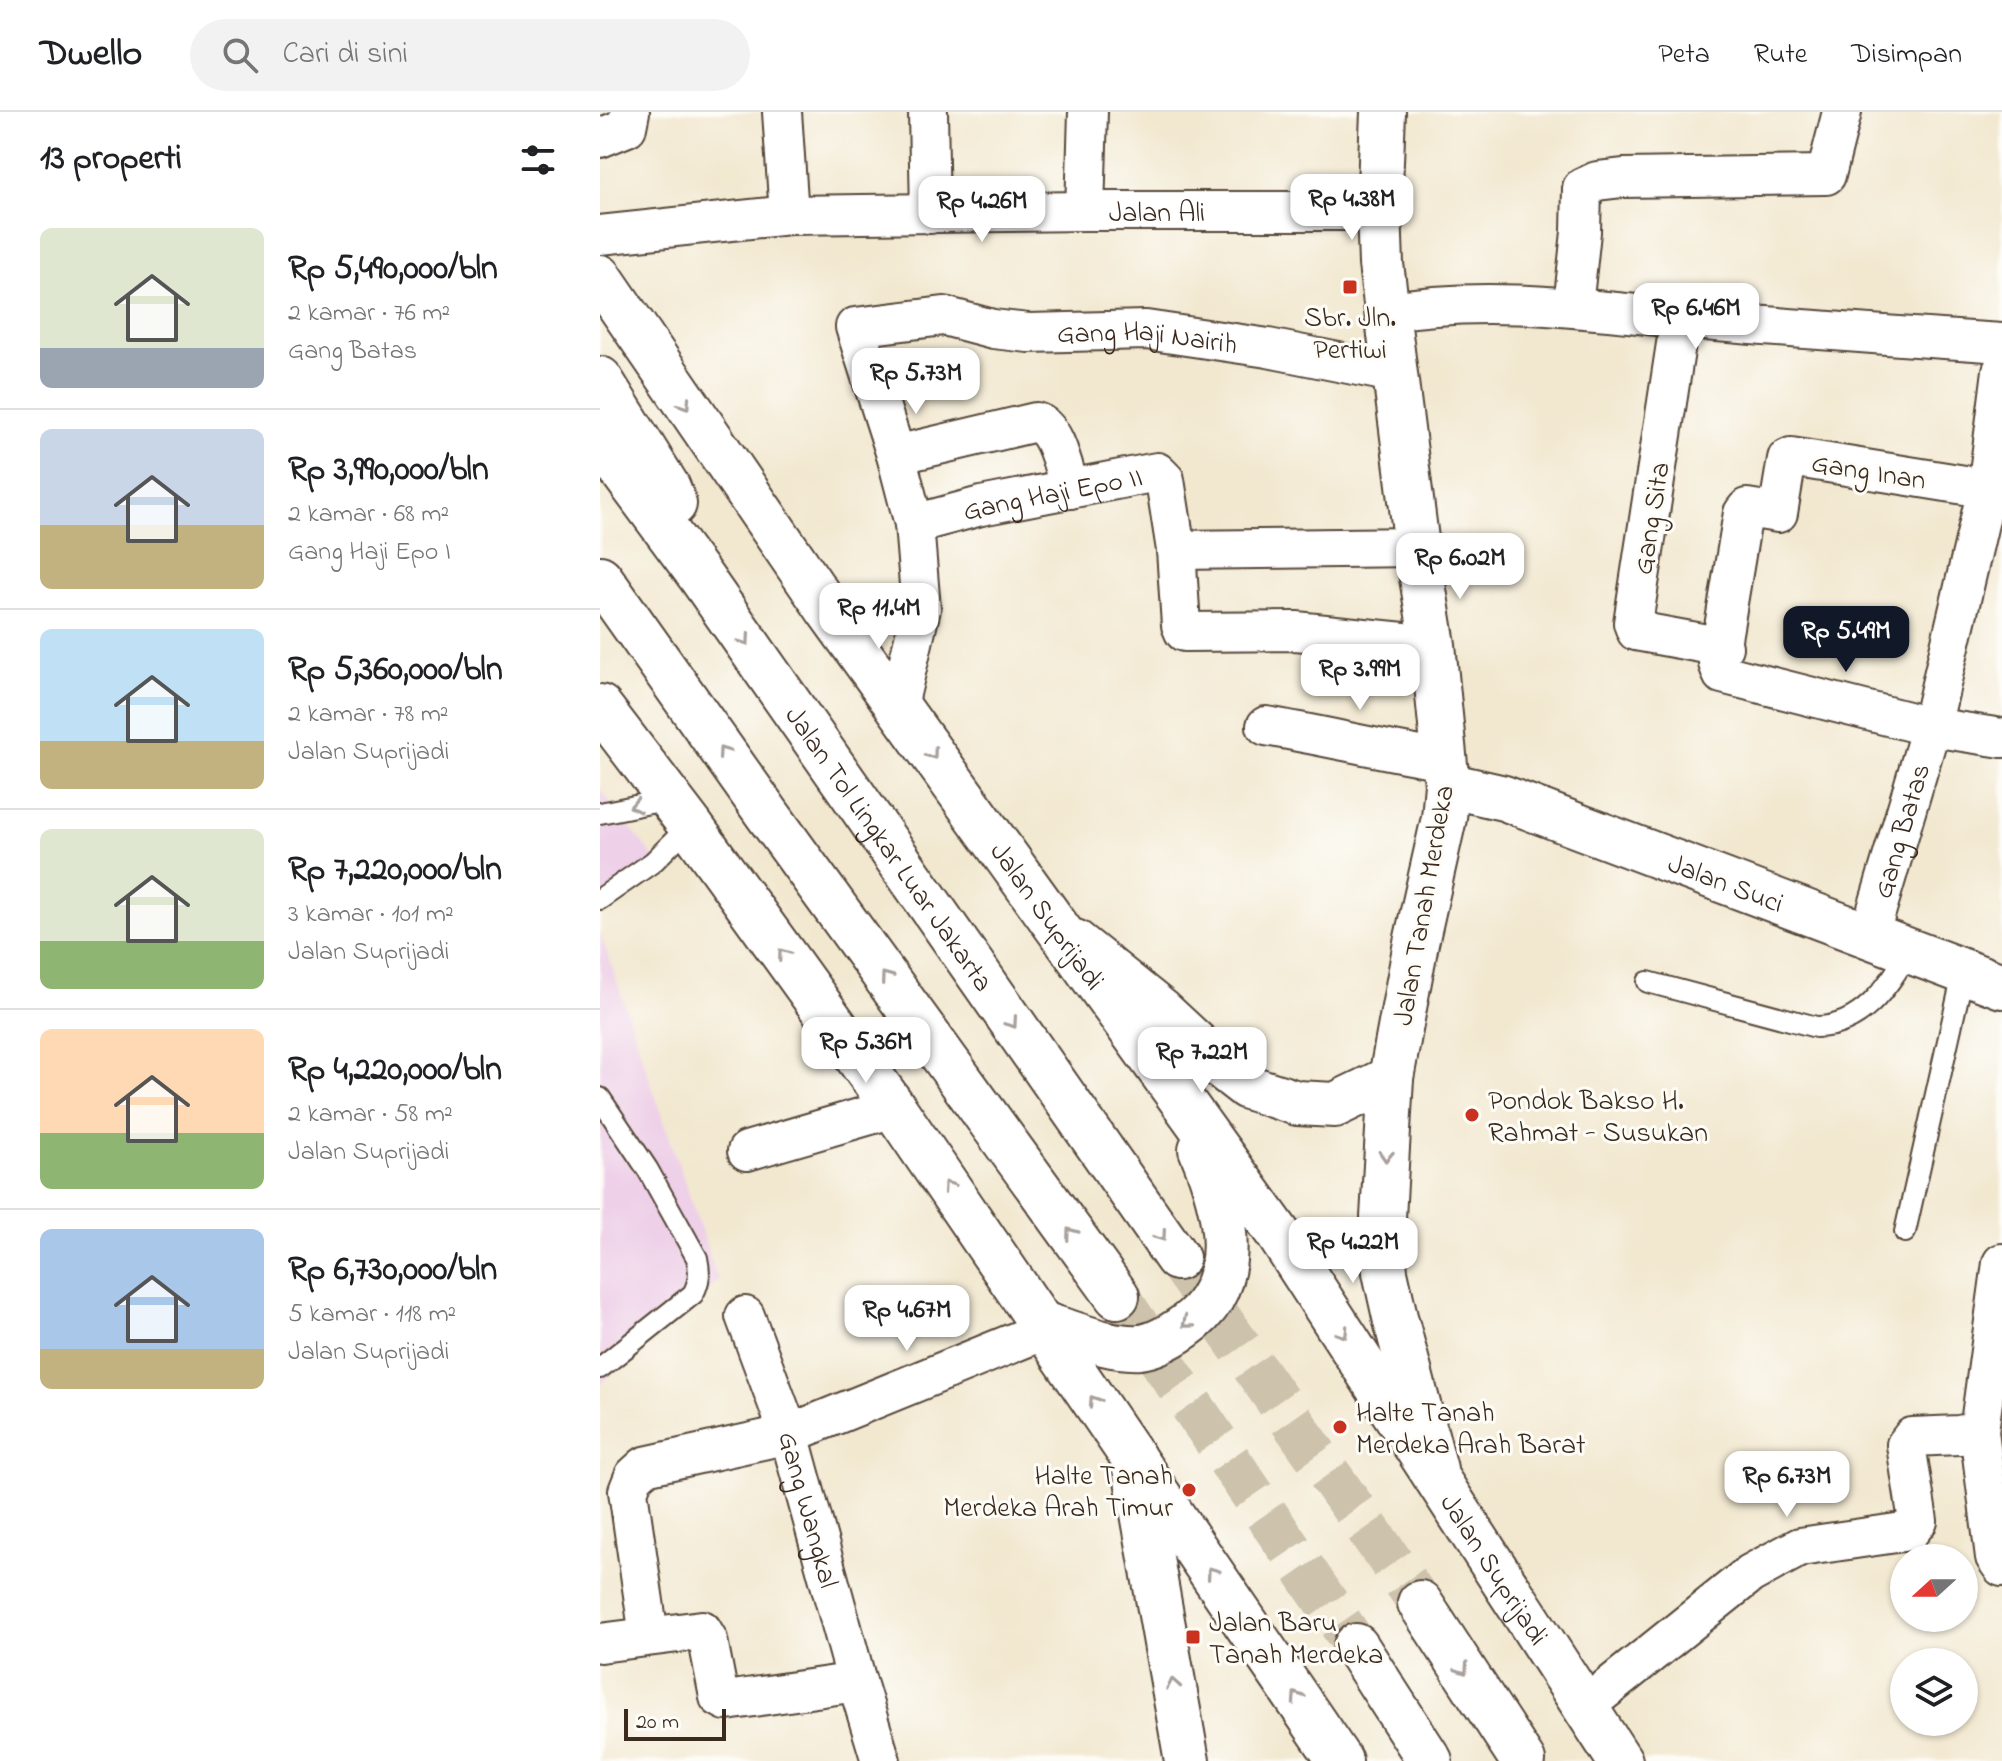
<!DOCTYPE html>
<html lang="id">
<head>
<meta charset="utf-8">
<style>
  :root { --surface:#fff; --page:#f2f2f2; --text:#202124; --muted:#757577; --line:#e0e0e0; --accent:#111827 }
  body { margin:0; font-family:"Indie Flower",sans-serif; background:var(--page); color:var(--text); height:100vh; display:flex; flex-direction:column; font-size:30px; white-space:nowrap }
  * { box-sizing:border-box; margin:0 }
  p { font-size:26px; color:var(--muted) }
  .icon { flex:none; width:44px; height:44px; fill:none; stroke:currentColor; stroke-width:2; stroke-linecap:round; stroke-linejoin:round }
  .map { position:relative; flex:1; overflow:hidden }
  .drawer { display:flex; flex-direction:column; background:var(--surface); width:600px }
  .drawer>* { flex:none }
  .needle { width:52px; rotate:249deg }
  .tools { position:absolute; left:1290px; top:1432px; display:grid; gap:16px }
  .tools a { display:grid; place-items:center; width:88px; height:88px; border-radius:50%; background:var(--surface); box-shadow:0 2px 6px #0004; font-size:40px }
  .scale { position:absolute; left:24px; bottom:20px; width:102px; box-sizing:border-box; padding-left:8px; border:4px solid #3b2a1e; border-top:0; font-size:22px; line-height:28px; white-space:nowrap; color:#3b2a1e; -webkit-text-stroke:6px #fdfcf7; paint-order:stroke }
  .price { position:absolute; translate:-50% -68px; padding:0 18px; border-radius:16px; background:#fff; color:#222; font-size:26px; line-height:52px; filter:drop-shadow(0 2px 4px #0008) }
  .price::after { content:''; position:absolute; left:50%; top:48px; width:24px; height:18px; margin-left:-12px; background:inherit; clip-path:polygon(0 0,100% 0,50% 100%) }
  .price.current { background:var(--accent); color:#fff }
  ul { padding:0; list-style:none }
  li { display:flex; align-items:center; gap:24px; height:200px; padding:0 40px }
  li+li { border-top:2px solid var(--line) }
  li span { display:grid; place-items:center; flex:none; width:224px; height:160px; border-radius:12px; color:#555 }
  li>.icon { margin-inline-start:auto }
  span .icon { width:96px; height:96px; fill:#fffc; stroke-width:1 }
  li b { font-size:34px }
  h2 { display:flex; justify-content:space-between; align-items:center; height:96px; padding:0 40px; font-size:34px }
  header { display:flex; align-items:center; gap:48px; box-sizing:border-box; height:112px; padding:0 40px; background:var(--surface); border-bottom:2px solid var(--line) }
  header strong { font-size:38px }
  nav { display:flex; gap:44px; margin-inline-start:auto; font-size:28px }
  .search { width:560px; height:72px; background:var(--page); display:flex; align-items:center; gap:20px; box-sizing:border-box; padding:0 28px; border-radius:44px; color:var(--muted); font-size:30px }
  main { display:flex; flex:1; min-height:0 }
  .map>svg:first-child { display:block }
  .built { fill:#eed0e8 }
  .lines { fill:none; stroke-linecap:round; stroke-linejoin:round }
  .motorway-tunnel { stroke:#cdc2ac; stroke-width:44; stroke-dasharray:44 22; stroke-linecap:butt }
  .service-casing { stroke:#564639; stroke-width:24 }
  .minor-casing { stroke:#564639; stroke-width:42 }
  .tertiary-casing { stroke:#564639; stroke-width:48 }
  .primary-casing { stroke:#564639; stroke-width:48 }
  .motorway-casing { stroke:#564639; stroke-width:48 }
  .service { stroke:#fff; stroke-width:20 }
  .minor { stroke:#fff; stroke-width:38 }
  .tertiary { stroke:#fff; stroke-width:44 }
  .primary { stroke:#fff; stroke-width:44 }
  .motorway { stroke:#fff; stroke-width:44 }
  .oneway { stroke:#a79f9a }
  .poi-dot { fill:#c8321e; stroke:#fdfcf7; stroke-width:3 }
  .labels { text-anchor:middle; stroke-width:6; stroke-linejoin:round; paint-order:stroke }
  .street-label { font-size:28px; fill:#3b2a1e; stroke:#fdfcf7 }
  .poi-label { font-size:28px; fill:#3b2a1e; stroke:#fdfcf7; text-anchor:start }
</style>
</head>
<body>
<header>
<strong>Dwello</strong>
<div class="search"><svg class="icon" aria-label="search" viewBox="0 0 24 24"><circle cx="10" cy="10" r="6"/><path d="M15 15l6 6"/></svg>Cari di sini</div>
<nav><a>Peta</a><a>Rute</a><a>Disimpan</a></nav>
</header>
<main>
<section class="drawer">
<h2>13 properti<svg class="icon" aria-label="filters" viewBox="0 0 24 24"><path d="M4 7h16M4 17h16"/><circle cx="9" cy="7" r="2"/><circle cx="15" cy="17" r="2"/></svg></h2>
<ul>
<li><span style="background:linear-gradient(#dfe7d0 75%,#9aa5b1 0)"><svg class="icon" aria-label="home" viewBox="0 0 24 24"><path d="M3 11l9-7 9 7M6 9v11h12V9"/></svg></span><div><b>Rp 5,490,000/bln</b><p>2 kamar · 76 m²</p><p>Gang Batas</p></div></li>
<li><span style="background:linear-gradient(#c9d6e8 60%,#c2b280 0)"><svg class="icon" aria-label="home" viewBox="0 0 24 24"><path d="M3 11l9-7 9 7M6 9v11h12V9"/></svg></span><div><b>Rp 3,990,000/bln</b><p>2 kamar · 68 m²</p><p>Gang Haji Epo I</p></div></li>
<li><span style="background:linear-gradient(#bfe0f5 70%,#c2b280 0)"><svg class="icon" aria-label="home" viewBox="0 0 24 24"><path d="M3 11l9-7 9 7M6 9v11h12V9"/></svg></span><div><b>Rp 5,360,000/bln</b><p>2 kamar · 78 m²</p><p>Jalan Suprijadi</p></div></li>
<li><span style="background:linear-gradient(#dfe7d0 70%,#8fb573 0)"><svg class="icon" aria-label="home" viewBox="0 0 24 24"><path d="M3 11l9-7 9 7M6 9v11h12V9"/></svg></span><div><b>Rp 7,220,000/bln</b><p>3 kamar · 101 m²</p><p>Jalan Suprijadi</p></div></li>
<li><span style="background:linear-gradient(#ffd9b3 65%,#8fb573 0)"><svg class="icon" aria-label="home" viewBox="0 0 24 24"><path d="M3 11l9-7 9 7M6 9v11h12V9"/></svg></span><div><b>Rp 4,220,000/bln</b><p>2 kamar · 58 m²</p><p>Jalan Suprijadi</p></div></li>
<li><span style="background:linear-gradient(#a9c7e8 75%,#c2b280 0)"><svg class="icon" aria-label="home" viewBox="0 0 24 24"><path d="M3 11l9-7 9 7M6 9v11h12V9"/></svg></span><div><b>Rp 6,730,000/bln</b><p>5 kamar · 118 m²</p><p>Jalan Suprijadi</p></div></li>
</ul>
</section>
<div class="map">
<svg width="1402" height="1649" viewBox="0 0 1402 1649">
  <rect width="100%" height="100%" fill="#fdfcf7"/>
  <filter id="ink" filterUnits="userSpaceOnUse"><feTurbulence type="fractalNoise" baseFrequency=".0125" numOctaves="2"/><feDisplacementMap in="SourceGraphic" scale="16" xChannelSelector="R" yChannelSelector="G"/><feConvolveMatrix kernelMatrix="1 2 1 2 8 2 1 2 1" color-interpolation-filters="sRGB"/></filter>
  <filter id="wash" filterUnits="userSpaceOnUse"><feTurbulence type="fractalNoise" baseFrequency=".006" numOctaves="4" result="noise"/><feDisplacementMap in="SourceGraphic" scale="32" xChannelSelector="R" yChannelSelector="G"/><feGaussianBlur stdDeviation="1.8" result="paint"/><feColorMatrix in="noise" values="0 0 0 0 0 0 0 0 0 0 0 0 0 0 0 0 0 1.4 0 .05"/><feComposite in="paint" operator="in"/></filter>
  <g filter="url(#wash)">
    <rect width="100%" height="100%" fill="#f2e8d0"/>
    <!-- built -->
    <path class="built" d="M0,677L58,751L0,797Z
      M0,820L118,1168L0,1273Z"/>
  </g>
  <g filter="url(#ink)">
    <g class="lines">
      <!-- motorway-tunnel -->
      <path class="motorway-tunnel" d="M577,1146L820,1491
        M517,1184L756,1534"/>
      <defs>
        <path id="service" d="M0,701L70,687
          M0,787L53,750L90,713
          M1048,870L1216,915C1263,915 1287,875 1310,838
          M0,986L48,1058L97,1146C100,1160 100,1169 93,1182L0,1256
          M1305,1120L1359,880L1361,859"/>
        <g id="minor">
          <path d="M182,0L189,103"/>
          <path d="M328,0L330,102"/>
          <path d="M0,26L27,15L30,0"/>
          <path d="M485,99L488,0"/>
          <path id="s1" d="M0,123L189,103L485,99H779"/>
          <path d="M973,195L981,120L982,76L997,69L1023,66L1226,63L1242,0"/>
          <path d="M786,200C886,183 985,197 1085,207C1190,217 1296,224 1402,231"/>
          <path d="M1080,206L1033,511L1036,519L1123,535"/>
          <path d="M296,343L436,310C456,315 464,359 470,377"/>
          <path d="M1402,379L1191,345L1187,347L1178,401L1147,396L1143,401L1118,551L1122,562L1331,615L1402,626"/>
          <path id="s2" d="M314,412L381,394L557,360L565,368L576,438L581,513L584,520L696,519L833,533"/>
          <path d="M576,438L817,435"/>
          <path id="s3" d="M298,594L321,497L314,412L296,343L255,215L344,204L393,217L429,221L546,218L668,236L794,261"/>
          <path d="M666,614C726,624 785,639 845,648"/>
          <path id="s4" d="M1269,824L1331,615L1387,377L1402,259"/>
          <path d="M147,1039L294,996"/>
          <path d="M1402,1151L1379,1319L1395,1445L1402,1455"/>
          <path id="s5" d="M145,1204L189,1322L257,1570L281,1649"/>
          <path d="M49,1524L28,1379L34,1364L45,1354L189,1322L447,1217"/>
          <path d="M0,1531L102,1518L108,1528L119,1585L126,1589L257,1570"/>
          <path d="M984,1595L1150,1462L1200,1435L1310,1419L1318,1409L1306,1333L1312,1325L1359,1323L1379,1319"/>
        </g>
        <g id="tertiary">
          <path d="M783,0L779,99L781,152L817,435L833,533L847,673L844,706L816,831L791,966L782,1123L785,1160L795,1205L835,1357"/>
          <path id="s6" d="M847,673L904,686L1402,874"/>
          <path d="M475,830L562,900L620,954L647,975L697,991L735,993L791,966"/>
          <path d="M533,1345L587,1649"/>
        </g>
        <g id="primary">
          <path id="s7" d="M0,165L229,499L679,1123L1020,1649"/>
          <path d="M0,595L90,713L294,996L740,1649"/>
          <path d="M445,1213C475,1221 507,1237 540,1235C556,1233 571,1224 584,1215C646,1172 625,1094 601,1037"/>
        </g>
        <g id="motorway">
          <path d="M0,267L68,376L74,392"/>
          <path id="s8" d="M0,329L100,464L577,1146"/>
          <path d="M0,466L168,703L517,1184"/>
          <path d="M820,1491L923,1649"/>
          <path d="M756,1534L830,1649"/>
        </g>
      </defs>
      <!-- service casing -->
      <use href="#service" class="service-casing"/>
      <!-- minor casing -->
      <use href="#minor" class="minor-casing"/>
      <!-- tertiary casing -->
      <use href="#tertiary" class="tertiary-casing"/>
      <!-- primary casing -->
      <use href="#primary" class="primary-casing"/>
      <!-- motorway casing -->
      <use href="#motorway" class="motorway-casing"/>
      <!-- service -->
      <use href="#service" class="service"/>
      <!-- minor -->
      <use href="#minor" class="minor"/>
      <!-- tertiary -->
      <use href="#tertiary" class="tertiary"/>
      <!-- primary -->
      <use href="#primary" class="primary"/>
      <!-- motorway -->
      <use href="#motorway" class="motorway"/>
    </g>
    <!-- one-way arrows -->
    <defs><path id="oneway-chevron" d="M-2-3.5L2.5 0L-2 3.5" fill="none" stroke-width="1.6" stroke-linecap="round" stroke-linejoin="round" transform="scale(2)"/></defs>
    <g class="oneway">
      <use href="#oneway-chevron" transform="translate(85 292) rotate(56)"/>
      <use href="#oneway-chevron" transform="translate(145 528) rotate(55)"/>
      <use href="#oneway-chevron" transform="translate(123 640) rotate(-125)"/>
      <use href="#oneway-chevron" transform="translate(332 642) rotate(54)"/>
      <use href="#oneway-chevron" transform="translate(35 694) rotate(169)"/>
      <use href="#oneway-chevron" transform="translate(183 842) rotate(-126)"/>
      <use href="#oneway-chevron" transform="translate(286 865) rotate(-126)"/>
      <use href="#oneway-chevron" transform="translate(412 911) rotate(55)"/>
      <use href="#oneway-chevron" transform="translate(786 1044) rotate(93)"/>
      <use href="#oneway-chevron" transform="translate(348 1074) rotate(-125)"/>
      <use href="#oneway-chevron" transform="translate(471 1121) rotate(-126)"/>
      <use href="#oneway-chevron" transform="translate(561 1124) rotate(55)"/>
      <use href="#oneway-chevron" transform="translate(587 1211) rotate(140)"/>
      <use href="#oneway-chevron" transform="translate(743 1221) rotate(57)"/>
      <use href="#oneway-chevron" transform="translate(494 1289) rotate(-124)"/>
      <use href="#oneway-chevron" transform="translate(612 1460) rotate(-125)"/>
      <use href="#oneway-chevron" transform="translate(863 1557) rotate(57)"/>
      <use href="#oneway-chevron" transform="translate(573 1572) rotate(-100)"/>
      <use href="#oneway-chevron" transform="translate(697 1585) rotate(-124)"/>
    </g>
  </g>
  <!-- markers -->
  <g class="poi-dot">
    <rect x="742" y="167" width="16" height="16" rx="4"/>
    <circle cx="872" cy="1003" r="8"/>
    <circle cx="740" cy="1315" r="8"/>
    <circle cx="589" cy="1378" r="8"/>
    <rect x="585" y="1517" width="16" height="16" rx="4"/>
  </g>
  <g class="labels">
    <!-- street labels -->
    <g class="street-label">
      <text dy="10" stroke="none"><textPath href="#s1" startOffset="558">Jalan Ali</textPath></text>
      <text dy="10" stroke="none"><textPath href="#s3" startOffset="686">Gang Haji Nairih</textPath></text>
      <text transform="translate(1269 358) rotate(9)" y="10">Gang Inan</text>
      <text dy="10" stroke="none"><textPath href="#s2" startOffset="142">Gang Haji Epo II</textPath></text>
      <text transform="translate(1050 406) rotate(-81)" y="10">Gang Sita</text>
      <text dy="10" stroke="none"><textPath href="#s4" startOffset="110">Gang Batas</textPath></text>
      <text dy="10" stroke="none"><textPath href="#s8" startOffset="500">Jalan Tol Lingkar Luar Jakarta</textPath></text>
      <text dy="10" stroke="none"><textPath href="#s6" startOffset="296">Jalan Suci</textPath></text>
      <text transform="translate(822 793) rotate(-80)" y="10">Jalan Tanah Merdeka</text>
      <text dy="10" stroke="none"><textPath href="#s7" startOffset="780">Jalan Suprijadi</textPath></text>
      <text dy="10" stroke="none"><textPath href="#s5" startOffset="204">Gang Wangkal</textPath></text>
      <text dy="10" stroke="none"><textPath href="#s7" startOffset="1572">Jalan Suprijadi</textPath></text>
    </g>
    <!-- poi labels -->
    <g class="poi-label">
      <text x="750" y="214" text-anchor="middle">Sbr. Jln.<tspan x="750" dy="32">Pertiwi</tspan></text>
      <text x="888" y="997">Pondok Bakso H.<tspan x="888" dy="32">Rahmat - Susukan</tspan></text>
      <text x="756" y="1309">Halte Tanah<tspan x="756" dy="32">Merdeka Arah Barat</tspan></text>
      <text x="573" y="1372" text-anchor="end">Halte Tanah<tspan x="573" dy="32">Merdeka Arah Timur</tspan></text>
      <text x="609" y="1519">Jalan Baru<tspan x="609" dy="32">Tanah Merdeka</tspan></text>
    </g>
  </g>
</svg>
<div class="tools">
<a><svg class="needle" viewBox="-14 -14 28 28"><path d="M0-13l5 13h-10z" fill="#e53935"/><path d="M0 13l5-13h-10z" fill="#757577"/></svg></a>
<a><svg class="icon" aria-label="layers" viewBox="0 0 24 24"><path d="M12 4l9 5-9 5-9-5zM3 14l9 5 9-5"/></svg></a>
</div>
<div class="scale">20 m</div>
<b class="price" style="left:752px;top:130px">Rp 4.38M</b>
<b class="price" style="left:382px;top:132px">Rp 4.26M</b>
<b class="price" style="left:1096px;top:239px">Rp 6.46M</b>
<b class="price" style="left:316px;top:304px">Rp 5.73M</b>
<b class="price" style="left:860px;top:489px">Rp 6.02M</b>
<b class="price" style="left:279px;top:539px">Rp 11.4M</b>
<b class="price current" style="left:1246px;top:562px">Rp 5.49M</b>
<b class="price" style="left:760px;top:600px">Rp 3.99M</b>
<b class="price" style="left:266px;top:973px">Rp 5.36M</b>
<b class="price" style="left:602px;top:983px">Rp 7.22M</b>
<b class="price" style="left:753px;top:1173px">Rp 4.22M</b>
<b class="price" style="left:307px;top:1241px">Rp 4.67M</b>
<b class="price" style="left:1187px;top:1407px">Rp 6.73M</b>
</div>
</main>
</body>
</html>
